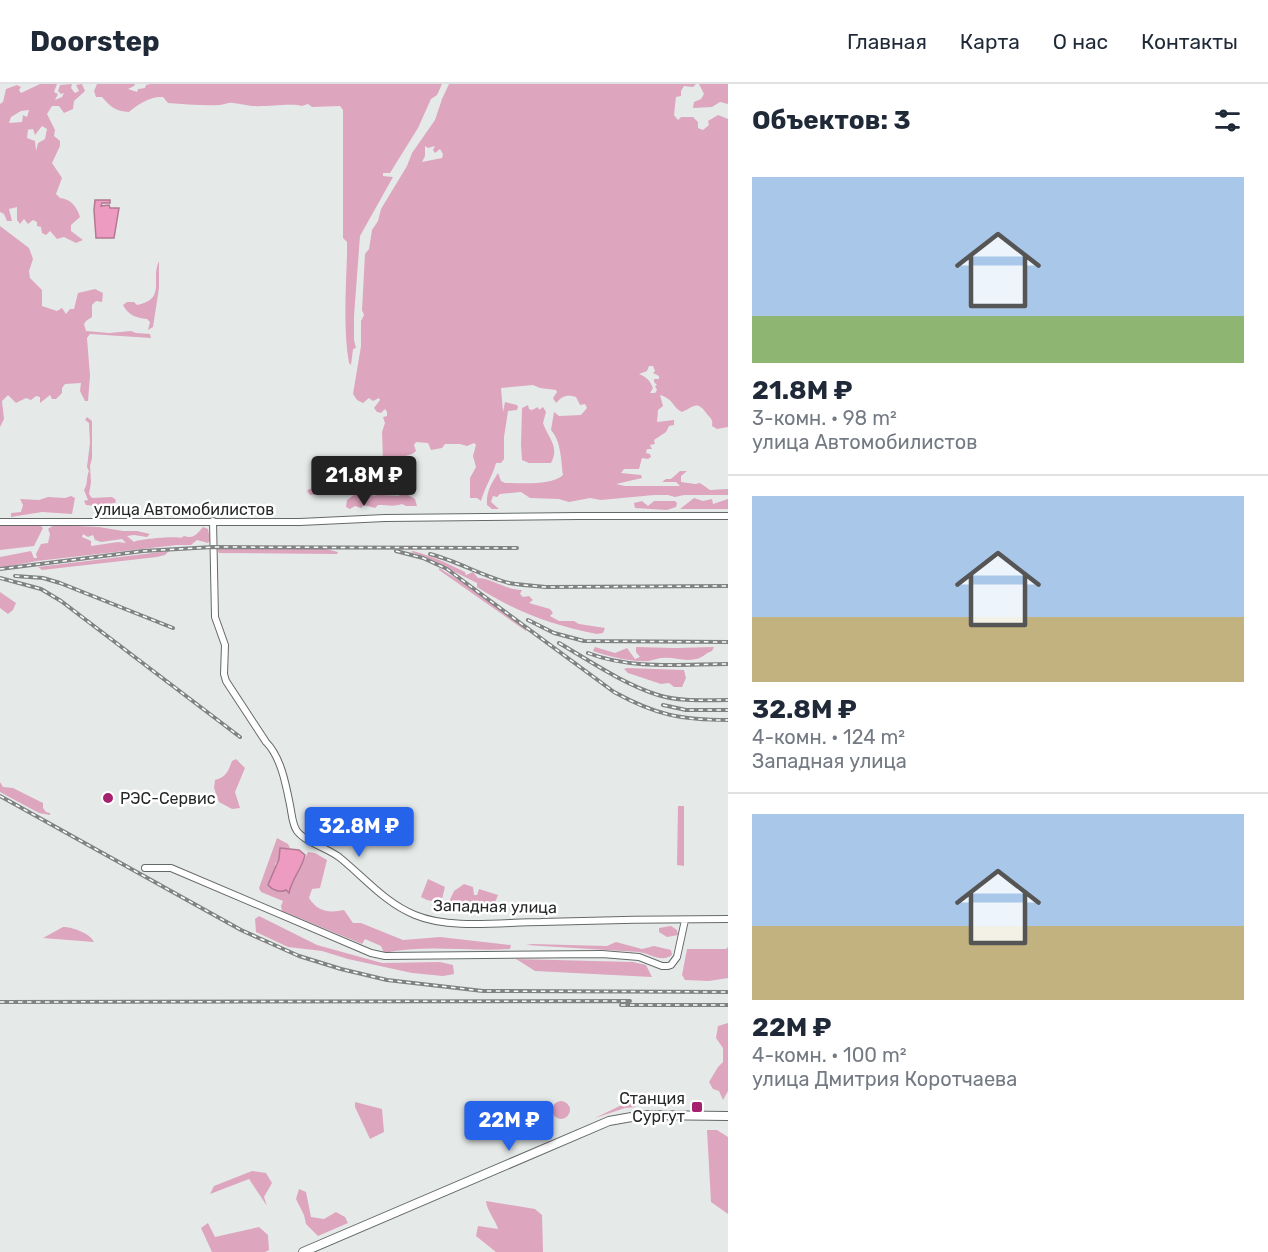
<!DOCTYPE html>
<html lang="ru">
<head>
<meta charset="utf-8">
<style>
  :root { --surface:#fff; --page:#f6f6f7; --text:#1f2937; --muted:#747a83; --line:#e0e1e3; --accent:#2563eb }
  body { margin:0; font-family:Rubik,sans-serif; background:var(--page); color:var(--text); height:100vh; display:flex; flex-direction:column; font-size:22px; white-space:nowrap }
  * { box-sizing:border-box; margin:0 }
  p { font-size:20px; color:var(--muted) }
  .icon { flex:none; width:33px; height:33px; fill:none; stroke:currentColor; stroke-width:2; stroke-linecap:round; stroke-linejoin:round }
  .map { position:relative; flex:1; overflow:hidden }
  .side { display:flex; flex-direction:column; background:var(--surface); width:540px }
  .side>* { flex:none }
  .price { position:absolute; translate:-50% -51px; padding:0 14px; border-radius:6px; background:var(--accent); color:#fff; font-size:20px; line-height:39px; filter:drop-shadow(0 2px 3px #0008) }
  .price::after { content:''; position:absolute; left:50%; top:36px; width:18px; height:14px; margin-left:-9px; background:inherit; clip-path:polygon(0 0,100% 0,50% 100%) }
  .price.selected { background:#222; color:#fff }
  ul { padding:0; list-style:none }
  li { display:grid; align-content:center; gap:12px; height:318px; padding:0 24px }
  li+li { border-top:2px solid var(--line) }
  li span { display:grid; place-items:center; height:186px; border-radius:0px; color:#555 }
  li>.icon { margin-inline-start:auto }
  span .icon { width:108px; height:108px; fill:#fffc; stroke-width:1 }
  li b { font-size:26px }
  h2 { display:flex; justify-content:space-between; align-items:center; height:72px; padding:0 24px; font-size:26px }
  header { display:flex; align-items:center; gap:36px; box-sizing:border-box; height:84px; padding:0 30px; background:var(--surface); border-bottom:2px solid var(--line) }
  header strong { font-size:28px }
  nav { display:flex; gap:33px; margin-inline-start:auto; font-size:21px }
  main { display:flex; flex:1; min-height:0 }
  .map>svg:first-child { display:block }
  .green { fill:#dea5be; fill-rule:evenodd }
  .water { fill:#ed9bc1; stroke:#b27993; stroke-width:1.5 }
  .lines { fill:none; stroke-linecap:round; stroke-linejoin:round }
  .minor-casing { stroke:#656a69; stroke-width:8 }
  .tertiary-casing { stroke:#656a69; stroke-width:10 }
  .minor { stroke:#fff; stroke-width:6 }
  .tertiary { stroke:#fff; stroke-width:8 }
  .rail-casing { stroke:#7f8382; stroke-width:4 }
  .rail { stroke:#fff; stroke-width:1.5; stroke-dasharray:4.5; stroke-linecap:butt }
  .poi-dot { fill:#a6226f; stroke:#fff; stroke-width:2 }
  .labels { text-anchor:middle; stroke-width:5; stroke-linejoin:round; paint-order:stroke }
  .street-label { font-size:16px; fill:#272928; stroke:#fff }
  .poi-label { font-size:16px; fill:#272928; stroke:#fff; text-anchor:start }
</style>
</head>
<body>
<header>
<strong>Doorstep</strong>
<nav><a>Главная</a><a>Карта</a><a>О нас</a><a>Контакты</a></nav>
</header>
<main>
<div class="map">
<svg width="728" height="1168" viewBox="0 0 728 1168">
  <rect width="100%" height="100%" fill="#e5eae9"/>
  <!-- green -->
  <path class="green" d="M40,0H57L54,8L58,10L55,16L62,13L64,9L61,10L58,7L60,1L72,0L71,4L75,9L79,7L76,1L82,0L85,7L74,17L73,25L64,29L59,22H52L47,30L55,46L54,52L60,57V62L52,79L62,94L56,110L60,114C71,115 77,123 80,133L71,141V147L83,156L76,159L64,153L57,155L50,147L46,151L42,149L41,143L37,142V138L33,136L28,140L24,135L20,140L17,136V123L9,125L12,137H7L4,130L0,128V20L3,18L6,5L17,1L21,3L19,6L21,9ZM29,26L27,33L23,31L22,38L9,39L11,33L21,27ZM42,42L47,45L45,55L38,59L36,67L35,57L27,54L28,46H26L33,45L35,51Z
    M97,0H135L134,2L128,5L137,8L138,5L145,4L146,1L150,0H442L437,11L431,15L418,44L390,89H383V92L393,93L360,152L354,232V256L356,264L353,265L351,281L349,279C343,246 346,204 347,170V158L343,154V26L340,22L312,23L308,20L302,22C294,19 271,22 261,22C251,23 242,20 233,19C229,18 224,21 220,21C202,22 185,20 168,19L163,13C151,12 138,20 129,28C115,27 111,23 102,13H96L94,7Z
    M449,0H696L693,3L684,2L681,7V12L676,13L674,31L678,36L681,33H693L698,38V44L703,46L709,41L708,37L718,31L728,35V343L717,345L712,342C713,335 711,335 707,330C697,316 695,322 682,328C672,323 674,315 660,311L663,322L658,326L657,338L674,336V341L669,342L666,348L654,356L655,360L650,361L652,365H647L646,369L650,370L651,373L648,375L642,374L639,385H624L621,389L641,391L642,394L616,400L625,402H680L676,398H662L666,395H671L680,387H687L681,392V398L695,400L700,399L710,406L728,405V411H684L675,413L668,411H654L601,416L590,414L569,418L559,415L530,414L521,408L500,410L497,413L493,412L491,418L499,425H492L487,421C486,408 491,400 498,389L501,397L505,399C521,399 551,402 563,391C561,376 561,357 551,346L554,328L559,332L581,331L587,324L585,320L580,321L576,313C567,310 562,312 556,319L553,314L557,308L556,306L540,304L533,301L501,304L503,328L505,318L517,321L518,323L517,326L508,327L504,353V375L501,379H496C493,391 485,403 481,417L477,414H470V394L476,383L473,372L476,361L474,359L467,362L460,360H445L442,364L431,366L428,359L416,358L414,361L416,367C408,375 395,370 386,378L383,377L382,348L385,339L383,333L387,332V328L385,325L381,329L377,328L374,324L380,316L379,314L373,317L369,314L363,319L357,316L353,310L361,262V237L364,231L362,226L365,170L369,165L372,146L378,137L381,125L407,82L412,69L435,36L442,15ZM425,62L428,64L435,62L433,66L435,69L440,65L443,70L442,74L422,78L425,72ZM649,282H653L655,287L653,289L659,292V295H654V298L657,301L655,302L657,306L655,309H650L653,304C650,297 647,293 639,290L647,287Z
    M699,0H728V20L720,18L712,23L693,24L694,18L701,15L704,10Z
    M0,142L29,164L33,175L29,187L30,194L42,206V222L57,227L62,224L66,230L70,225H74L78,209L95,205L103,209L102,218L96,217L92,221V233L86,237L84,240L86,247L109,249L131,247L136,249L150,250L151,254L90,250L87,254L90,292L88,317H85L80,307L81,299L65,300L62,304V309L56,315H52L50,311L40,319V313L36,312L31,316L26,314L16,319L8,311L2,317L4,335L0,343Z
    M159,177V204L153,243L148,246L150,238L147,235C136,234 128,231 123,221L127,218H134L137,221C167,215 150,196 159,177Z
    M528,321L529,325L532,326L538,323L539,326L543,323L546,328L543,339C548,354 560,362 551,379H529L522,376L521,361L522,324Z
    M87,333L92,337V374L90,382L91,398L89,410L92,414L112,413L116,416L115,419L97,422L86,421L84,417L88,416L84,406C88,400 86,394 89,387L87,383L90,359L89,339L85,336Z
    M342,398L344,399L340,408L337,410L333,407L327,409L325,406L321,410L310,411L307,407L309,405L334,403Z
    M371,408L374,412L380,409L382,411L398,412L404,409L415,415L417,422H406L402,420C394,423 387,421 378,421L375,424L364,421L361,424L355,422L350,425L346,423L347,416L354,411Z
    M71,412L75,414L72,430L42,428L11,433V429L21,428L23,421L20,415L39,416L48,413L65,414Z
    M694,414L703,417L712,415L713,420L728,415V425H680Z
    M642,417L648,422L654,417H675L677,419L676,423L667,426L635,424L634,419Z
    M40,441L43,444L34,462L0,466V442Z
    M54,441L99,443L123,447H137L150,450L147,453L134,451L127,452L134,458C139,455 176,452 181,454L184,452C194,455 197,450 203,443L208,445L210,456L208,459L197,456L191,461H177L37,477L0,484V473L31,467L34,474H37L36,470L41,460L48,459L50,450L48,445ZM83,450L88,453L93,451L95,456L101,458L122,455L126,459L118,458L91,462V457L82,453Z
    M223,464L326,465L338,468L337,470L219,469L217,465Z
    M169,467L165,471L157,473L42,486L38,483Z
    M413,467C432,472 447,479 465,488L466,491L473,488L478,494C491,494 506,506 522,506L520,510L523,513L529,512L533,516L529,519L550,525L553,529L550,532L559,537H574L579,540L605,544L603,549L597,550C552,541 516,528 477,503V499L427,474L411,468Z
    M439,484L467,501L527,545L526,547L439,486Z
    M0,508L16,519L13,526L8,530L0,524Z
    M595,563L615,569L627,564L635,575L640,573L636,568V563L675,564L714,563L712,567C705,569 703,574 696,575C684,578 674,573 663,574C658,574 653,576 649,577C634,579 607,572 593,567Z
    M627,584L684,586L686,594L682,603H674L669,599L661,600L628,589L624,585Z
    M236,675L245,684L235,708L240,724L232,725L219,718L214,704L215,696C226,693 228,688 232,677Z
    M0,698L3,703L13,704L43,719V724L46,728L50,729V731L39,729L0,708Z
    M678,722H684V782L677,781Z
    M277,754L288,760L290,764H280L279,775L275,780L288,809L308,768L315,769L327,776L320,804L312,805L309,814C318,828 329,829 344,826L353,839H361L403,856L440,853L511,861L510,865C468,868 426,860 384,869L381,862L365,855L362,860L282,827L281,822L283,817L261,808L259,804Z
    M428,795L445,803L441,819L427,816L421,813Z
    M464,800L473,803L474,811H477L479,805L498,811L494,821L483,828C467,824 462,831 447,822L454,807Z
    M259,832L317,861L382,879L440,878L453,881L454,890L443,892L412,889L348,875L322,867L288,863L256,848L255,835Z
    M671,842L677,846L678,851L667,853L659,848V844Z
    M63,843C72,843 90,849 94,858L43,854Z
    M616,858L642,865L654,862L671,866L672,871C661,879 652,870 639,868L526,861L532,860L607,862Z
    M728,863V894L709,897L685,896L682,891L687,865H726Z
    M516,875L633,878L646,881L652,893L535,887Z
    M728,939V1007L723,1016L719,1007L713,1005L709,998L718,983L723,978V964L716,954L718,942Z
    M630,1017L636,1023L625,1024L595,1034Z
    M552 1026a9 9 0 1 1 18 0a9 9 0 1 1-18 0Z
    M355,1018L382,1025L384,1048L370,1055L355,1023Z
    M707,1046H717L728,1053V1130L711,1118Z
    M252,1087L266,1089L272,1099L264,1113L267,1122L249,1095L210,1110L214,1102Z
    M299,1105L306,1108L311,1133L324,1135L336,1128L345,1133L348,1139L318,1152L306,1140L304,1131L296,1115Z
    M486,1117L535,1125L542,1131L543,1168H496L476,1152L478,1142L498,1145C495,1135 487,1127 486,1117Z
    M208,1139L215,1153L259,1143L268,1151L269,1166L265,1168H212L201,1144Z"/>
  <!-- water -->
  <path class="water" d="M95,116H110V119H102L101,122L109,121L110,124H119L114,154H96L94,126Z
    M280,764L299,766L305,771C303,783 291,796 289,809L286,806C280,809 272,806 268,801L279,775Z"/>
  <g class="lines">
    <defs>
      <path id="minor" d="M213,437L215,533L225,561L224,590L226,597L266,658C281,673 286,701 290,721C292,730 292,740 297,747C305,758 327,764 339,773C364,793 385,819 415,831C451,846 503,838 541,838C603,836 666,835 728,835
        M0,438H300L385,434L578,432H728
        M145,784H171L371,869L385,872L602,870L639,873L662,882H668L671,881L677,873L685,836"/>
      <path id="tertiary" d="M303,1168L609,1037L643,1031L728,1032"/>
    </defs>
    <!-- minor casing -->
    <use href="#minor" class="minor-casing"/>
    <!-- tertiary casing -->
    <use href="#tertiary" class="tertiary-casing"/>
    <!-- minor -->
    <use href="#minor" class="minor"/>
    <!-- tertiary -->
    <use href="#tertiary" class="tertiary"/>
    <defs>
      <path id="rail" d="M396,467L423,474L447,485L614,608C656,631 681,636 728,636
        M430,470C457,477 482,492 509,499C521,501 534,502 546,503L728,502
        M0,485L143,467L213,463L517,464
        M15,492L43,494L60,499L173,544
        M0,494L41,505L61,517L240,653
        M528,536L554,549L584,557L728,558
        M559,559C590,577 623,600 658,611C680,618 705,616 728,616
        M588,569C632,586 682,580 728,580
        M663,621L686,626H728
        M0,712L241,846L299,872L341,885L387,896L483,907L728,908
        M0,918L630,917
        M621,921H728"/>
    </defs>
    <!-- rail casing -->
    <use href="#rail" class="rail-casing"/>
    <!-- rail -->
    <use href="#rail" class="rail"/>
  </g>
  <!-- markers -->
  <g class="poi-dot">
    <circle cx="108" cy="714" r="6"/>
    <rect x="691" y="1017" width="12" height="12" rx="3"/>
  </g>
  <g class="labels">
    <!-- street labels -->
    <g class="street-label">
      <text x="184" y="431">улица Автомобилистов</text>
      <text transform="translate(495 822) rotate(1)" y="6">Западная улица</text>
    </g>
    <!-- poi labels -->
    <g class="poi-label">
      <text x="120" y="720">РЭС-Сервис</text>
      <text x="685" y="1020" text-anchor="end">Станция<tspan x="685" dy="18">Сургут</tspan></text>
    </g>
  </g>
</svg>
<b class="price selected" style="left:364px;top:423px">21.8M ₽</b>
<b class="price" style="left:359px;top:774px">32.8M ₽</b>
<b class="price" style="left:509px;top:1068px">22M ₽</b>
</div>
<section class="side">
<h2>Объектов: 3<svg class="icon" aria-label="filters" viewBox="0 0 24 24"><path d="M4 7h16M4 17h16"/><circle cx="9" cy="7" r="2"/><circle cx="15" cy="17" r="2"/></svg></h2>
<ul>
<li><span style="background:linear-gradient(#a9c7e8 75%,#8fb573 0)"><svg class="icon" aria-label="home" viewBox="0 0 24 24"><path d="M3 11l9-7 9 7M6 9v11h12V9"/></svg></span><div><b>21.8M ₽</b><p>3-комн. · 98 m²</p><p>улица Автомобилистов</p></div></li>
<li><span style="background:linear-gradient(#a9c7e8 65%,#c2b280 0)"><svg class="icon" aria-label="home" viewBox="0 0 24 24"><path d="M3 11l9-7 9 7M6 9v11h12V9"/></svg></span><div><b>32.8M ₽</b><p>4-комн. · 124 m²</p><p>Западная улица</p></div></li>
<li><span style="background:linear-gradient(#a9c7e8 60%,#c2b280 0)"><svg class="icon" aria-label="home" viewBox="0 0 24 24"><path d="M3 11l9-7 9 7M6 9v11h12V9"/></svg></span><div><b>22M ₽</b><p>4-комн. · 100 m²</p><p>улица Дмитрия Коротчаева</p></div></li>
</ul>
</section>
</main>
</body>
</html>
